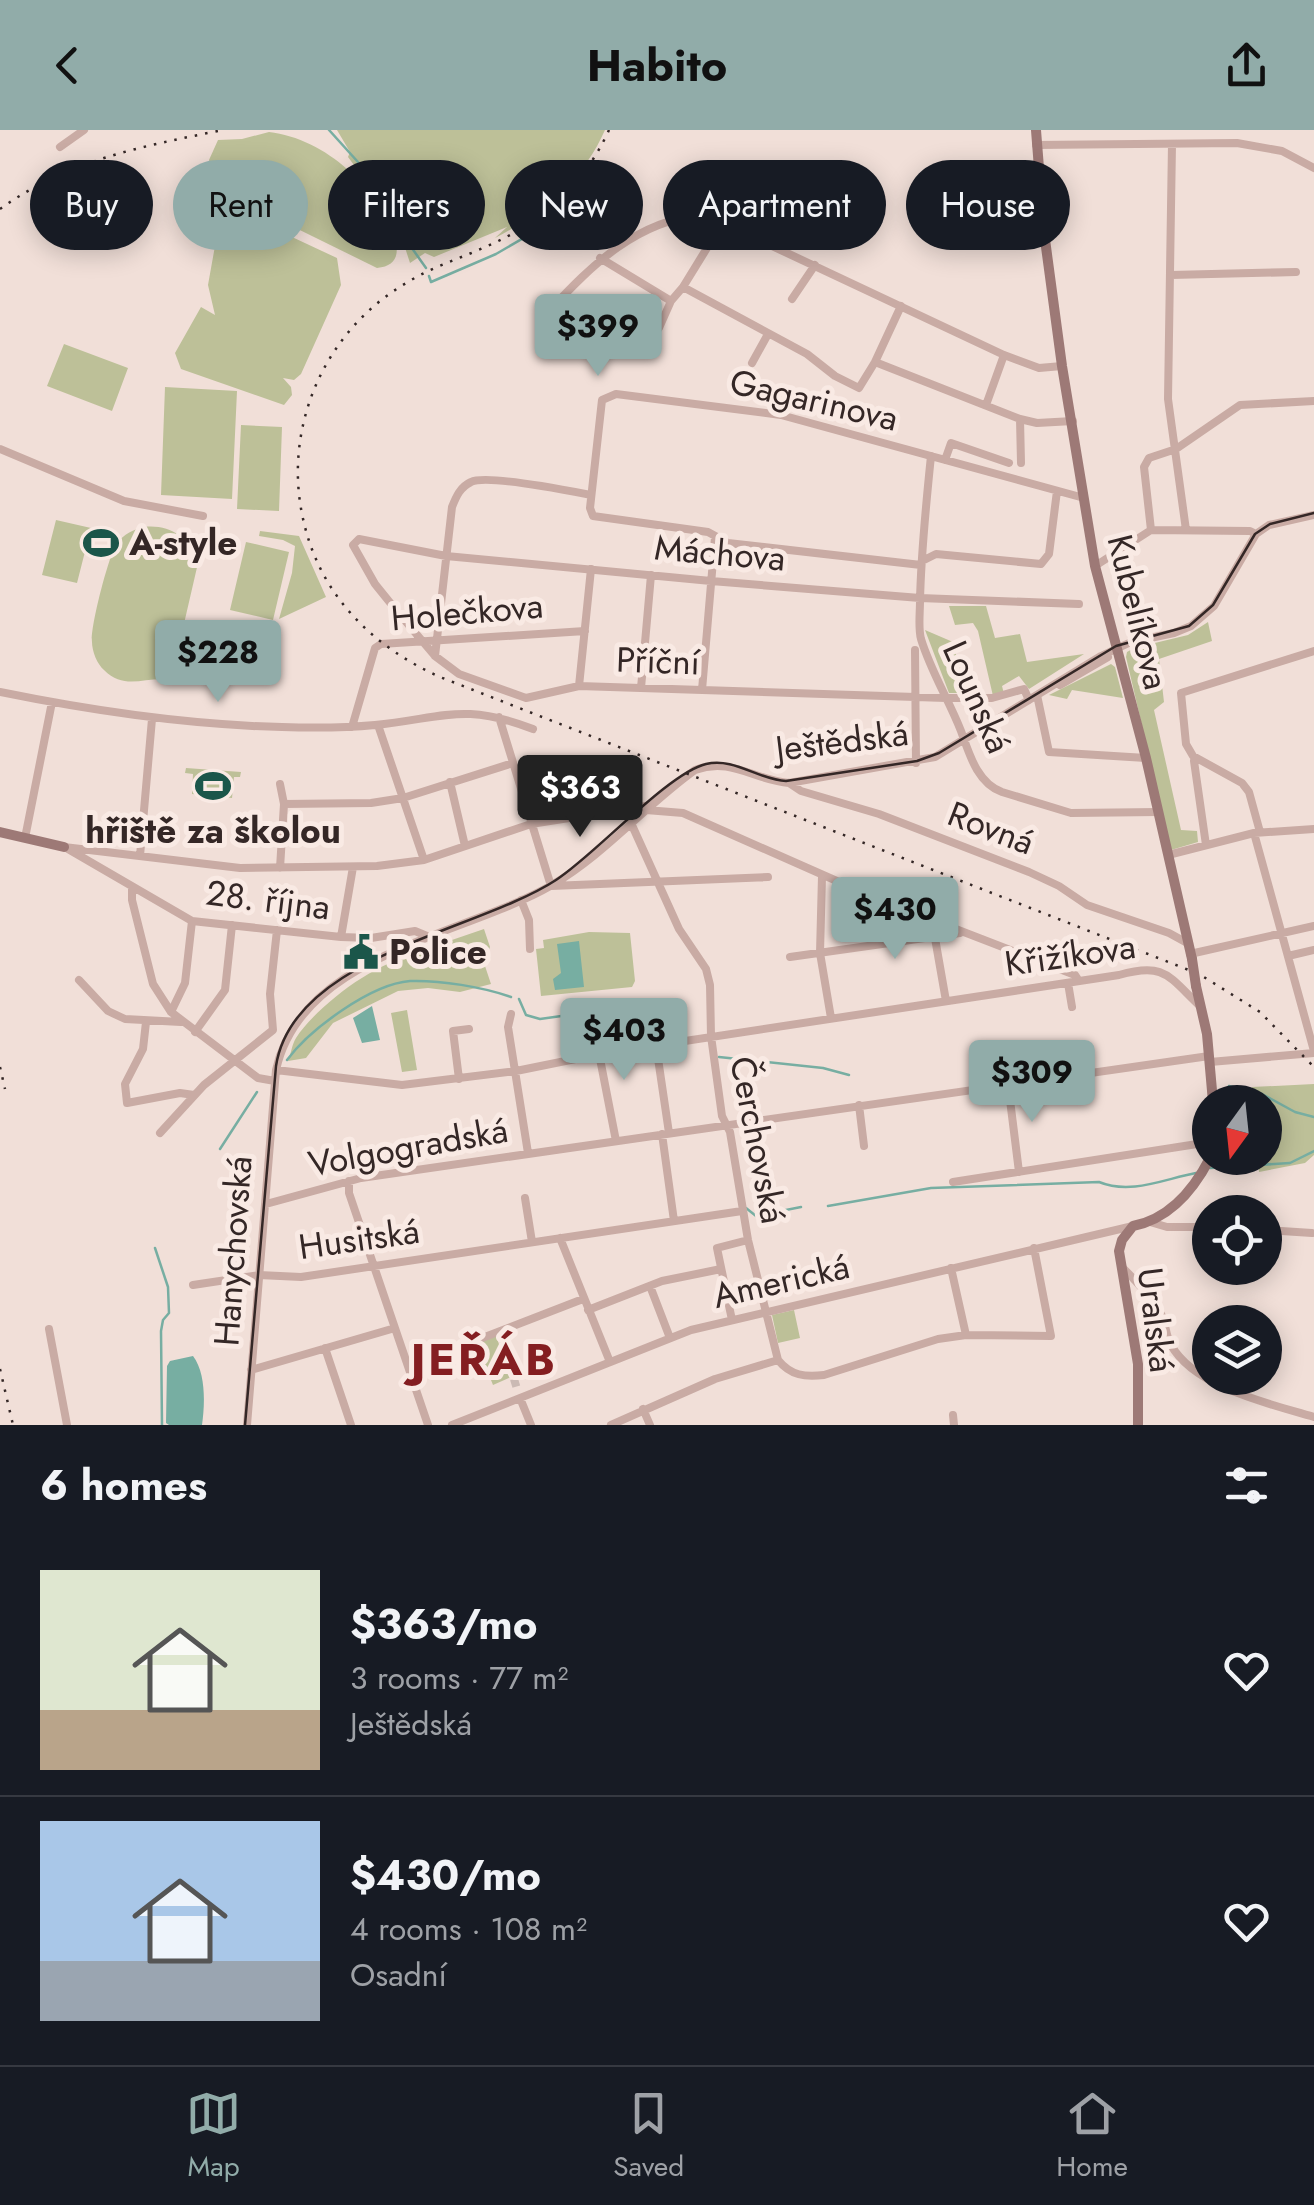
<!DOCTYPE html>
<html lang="en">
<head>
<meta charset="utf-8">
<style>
  :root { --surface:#171b24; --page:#242831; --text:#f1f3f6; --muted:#9ea1a6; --line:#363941; --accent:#91aca9 }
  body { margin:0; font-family:Jost,sans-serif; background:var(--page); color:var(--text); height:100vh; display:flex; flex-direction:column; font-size:38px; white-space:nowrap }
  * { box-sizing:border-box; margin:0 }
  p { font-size:32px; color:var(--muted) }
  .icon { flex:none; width:55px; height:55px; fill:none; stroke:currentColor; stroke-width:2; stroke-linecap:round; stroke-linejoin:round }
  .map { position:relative; height:1295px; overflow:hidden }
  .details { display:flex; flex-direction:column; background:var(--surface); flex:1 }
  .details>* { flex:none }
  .banner { position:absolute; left:30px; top:30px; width:1255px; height:90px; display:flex; gap:20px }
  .needle { width:65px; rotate:195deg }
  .fabs { position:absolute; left:1192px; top:955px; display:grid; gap:20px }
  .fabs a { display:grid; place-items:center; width:90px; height:90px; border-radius:50%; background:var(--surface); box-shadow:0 5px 25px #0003; font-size:50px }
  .price { position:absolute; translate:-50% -85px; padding:0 22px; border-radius:10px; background:var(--accent); color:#111; font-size:32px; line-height:65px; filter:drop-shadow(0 2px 5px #0008) }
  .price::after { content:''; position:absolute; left:50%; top:60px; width:30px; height:22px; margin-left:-15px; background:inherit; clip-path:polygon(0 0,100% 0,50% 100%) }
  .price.on { background:#222; color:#fff }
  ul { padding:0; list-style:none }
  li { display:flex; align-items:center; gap:30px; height:250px; padding:0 40px }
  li+li { border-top:2px solid var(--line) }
  li span { display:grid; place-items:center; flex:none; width:280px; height:200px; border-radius:0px; color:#555 }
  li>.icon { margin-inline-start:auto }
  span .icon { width:120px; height:120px; fill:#fffc; stroke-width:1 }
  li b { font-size:42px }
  h2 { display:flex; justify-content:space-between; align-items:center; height:120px; padding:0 40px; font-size:42px }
  .pill { padding:0 35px; border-radius:45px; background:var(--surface); box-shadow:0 5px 25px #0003; font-size:35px; line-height:90px }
  .pill.on { background:var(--accent); color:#111 }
  header { display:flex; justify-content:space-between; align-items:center; height:130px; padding:0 40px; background:var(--accent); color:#111; font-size:45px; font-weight:700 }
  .menu { display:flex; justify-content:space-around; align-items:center; height:140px; border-top:2px solid var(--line); background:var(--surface); font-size:28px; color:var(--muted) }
  .menu a { display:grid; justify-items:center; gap:5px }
  .menu .on { color:var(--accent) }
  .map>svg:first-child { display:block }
  .green { fill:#bdc098 }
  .water { fill:#77aea2 }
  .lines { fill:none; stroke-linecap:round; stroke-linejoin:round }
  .stream { stroke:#77aea2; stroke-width:2.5 }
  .street-tunnel { stroke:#cbbab4; stroke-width:8; stroke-dasharray:8 4; stroke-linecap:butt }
  .street { stroke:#c9aba4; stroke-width:8 }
  .secondary { stroke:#9d7976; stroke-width:10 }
  .tram { stroke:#342726; stroke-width:2.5 }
  .rail { stroke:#342726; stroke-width:2.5; stroke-dasharray:2.5 8; stroke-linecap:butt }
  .secondary-bridge { stroke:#9d7976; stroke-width:10 }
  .labels { text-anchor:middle; stroke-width:10; stroke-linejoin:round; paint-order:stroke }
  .street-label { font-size:35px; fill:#342726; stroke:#f9eae4 }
  .poi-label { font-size:35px; font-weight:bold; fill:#342726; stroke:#f9eae4; text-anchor:start }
  .district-label { font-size:45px; font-weight:bold; letter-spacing:2.5px; fill:#841e21; stroke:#f9eae4 }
</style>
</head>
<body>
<header><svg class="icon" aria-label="back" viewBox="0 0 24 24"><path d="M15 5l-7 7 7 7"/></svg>Habito<svg class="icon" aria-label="share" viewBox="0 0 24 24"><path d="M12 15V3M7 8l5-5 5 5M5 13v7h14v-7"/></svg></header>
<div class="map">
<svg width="1314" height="1295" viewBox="0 0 1314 1295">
  <rect width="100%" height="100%" fill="#f1dfd8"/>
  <!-- green -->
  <path class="green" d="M337,0H605C583,50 542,84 495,108L507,97L434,127L425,123L410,133L397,93L348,27L350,22Z
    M269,2C297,5 326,20 347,39C364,54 429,133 377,138L247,74L221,54L213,47L209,30L218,10L242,9Z
    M234,80L337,128L341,155L301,244L294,250L283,248L291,257L292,265L284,275L181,239L175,223L201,177L215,185L208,155L220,88Z
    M64,214L128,238L112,281L47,256Z
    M165,257L237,261L232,369L161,365Z
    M241,295L282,297L279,381L237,379Z
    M56,390L91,398L77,453L42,445Z
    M143,397C169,394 189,406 194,432L198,433L171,550C147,545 126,562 104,540C97,534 92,521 92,512C90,498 109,424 117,413C124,404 133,400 143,397Z
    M260,401L299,406L326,467L279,489L292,443L295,416L283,410L259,406Z
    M246,412L289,422L273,490L230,480Z
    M949,476H986L995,508L1020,504L1027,532L1084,524L1029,559L1019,546L1002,556L1004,564L993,566L978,501L973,493L955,495Z
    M1208,492L1212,511L1159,529L1164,572L1154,580L1181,700L1197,701L1198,712L1171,720L1126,527L1127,522L1134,518L1188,505Z
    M925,500L953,512L965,563H949Z
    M1111,534L1115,537L1123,568L1072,560L1067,569L1049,565Z
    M186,638L241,642L240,647H234L232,668L192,664L193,644L185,643Z
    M484,799L490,817L484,833L491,854L460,862L428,858L398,861L333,893L306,928L288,931C291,924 292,914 296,908C315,878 378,829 413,827L411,824Z
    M589,802L630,803L635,851L632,857L541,866L536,819L544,818L543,810Z
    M407,880L417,940L402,942L391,883Z
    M1314,954V1025L1305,1033L1259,1042L1258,1028H1265V972H1253L1252,957Z
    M794,1180L800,1208L778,1213L772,1185Z
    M496,1206L511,1247L493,1255L476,1213Z"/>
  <!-- water -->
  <path class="water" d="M579,811L584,857L555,860L553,849L561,843L557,814Z
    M372,876L380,910L362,913L353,888Z
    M193,1226C206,1243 205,1274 202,1295H169L166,1293L167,1236L170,1231Z"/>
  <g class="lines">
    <!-- stream -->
    <path class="stream" d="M329,0L376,52L401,101
      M404,107L426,138
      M429,146L431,152L496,124L577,77
      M519,869L526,885L540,889L590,882
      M623,909L626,917
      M629,922L638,921
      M719,927L823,938L849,945
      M287,930C310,899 371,854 410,851C440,850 483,857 511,867
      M1229,956L1262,964L1295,982L1314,987
      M220,1019L257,962
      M1210,1038L1290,1033L1314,1021
      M828,1076L931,1058L1099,1052C1131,1065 1164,1049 1196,1043
      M746,1078L756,1086L801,1077
      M155,1118L168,1157L169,1183L163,1190L161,1201L162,1295"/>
    <!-- street-tunnel -->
    <path class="street-tunnel" d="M514,1249L517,1259"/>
    <!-- street -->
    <path class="street" d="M1172,14L1168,269L1186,400
      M1036,15L1237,13L1282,21L1314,38
      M60,17L84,0
      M600,128L671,171L683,157L807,224L835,246L859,258L875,232L1020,289L1037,293L1073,291
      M1171,145L1296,142
      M683,157L707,118
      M792,169L815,135
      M549,181C593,134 636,91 704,84L1004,225L1039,238L1062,236
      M659,198L671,171
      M875,232L901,176
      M752,233L768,204
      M986,275L1004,225
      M1020,289L1021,333
      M0,319L124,371L203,386
      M931,326C926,374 921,423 920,471C920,484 918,498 921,509C931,542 949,570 961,601C969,623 977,653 1002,662L1071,683L1158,682
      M945,330L951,313L1009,333
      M1151,400L1144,337L1149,328L1176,319L1240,275L1314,271
      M922,431L936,424L1041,434L1049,424L1057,361
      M921,435L728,413L708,402L593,386L590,378L602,270L616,264L781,285L1084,368
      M1095,436L1151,400L1250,401L1256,404
      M915,520L916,633
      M435,526L452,377C456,367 460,357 471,352C487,344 570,361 591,365
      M1060,555L1108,527
      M579,556L591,439
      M641,558L651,445
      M702,560L715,407
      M0,562C93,581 187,595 282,597C313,598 344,598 375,595C444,588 463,572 533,599
      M1037,565L1049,622L1146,628
      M1029,570L1024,559L992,568H946L579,556L526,568L459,544L435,526L396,480L375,454L353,415L359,409L446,426L711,451L920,468L1079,474
      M499,587L551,756
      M378,595L424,730
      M352,597L375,518L381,514L585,501
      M1194,631L1206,715
      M450,652L465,716
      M789,653L801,661L879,684L1029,742L1059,756L1087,775L1169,803L1189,814
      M280,654L284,674
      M646,680L683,683L873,767L1075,845L1079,851
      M631,693L679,799L706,839L710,855L711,906L722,986L730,1002L748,1110L778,1230C791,1246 805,1247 824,1245L938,1209L966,1205L1051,1206L1034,1118
      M1260,702L1249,662L1242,653L1193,626L1186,614L1181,563L1314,521
      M1254,703L1314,921
      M25,708L52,572
      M64,717L240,738L377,736L424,730L531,694L652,675
      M68,719L192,791L341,807L371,808L415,801L427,806
      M1168,725L1254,703L1314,699
      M140,726L152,589
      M280,738L284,674L371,673L403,668L513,633
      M822,746L820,823L831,888
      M551,756L768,747
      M132,757V770L153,854L171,882L258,948L275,951
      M521,770L529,790L530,819
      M932,791L946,871
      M341,807L353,737
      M1190,824L1314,796
      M1288,826L1314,820
      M790,827L960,803
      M79,850L108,881L125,889L181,892
      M1068,853L1072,877
      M171,882L185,853L192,791
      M511,884L508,897L528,1023
      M146,892L143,919L125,954L127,973L180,963L194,965
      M195,902L225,860L232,795
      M595,903L616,1011
      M656,915L669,1003
      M639,918L1119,845C1165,832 1168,846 1200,876
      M1210,932L1314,923
      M276,940L402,955L516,941L600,924
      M459,949L453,901L469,899
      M1008,954L1019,1042
      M859,975L864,1016
      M160,1003L204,955L273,900L270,864L277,800
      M662,1004L674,1091
      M349,1051V1063L428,1295
      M953,1052L1210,1012
      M525,1068L532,1112
      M266,1074L361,1048L1209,926
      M1150,1092L1167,1097H1210
      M1265,1100L1312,1103
      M560,1108L610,1232
      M951,1138L966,1205
      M1123,1138C1137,1152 1152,1168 1162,1186C1166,1195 1166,1207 1171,1215C1195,1258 1271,1274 1314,1287
      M193,1155L259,1145L301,1147L742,1081
      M650,1156L670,1208
      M588,1180L662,1151L721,1139
      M732,1190L717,1118L748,1110
      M49,1199L67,1295
      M477,1210L583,1169
      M325,1218L351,1295
      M251,1240L395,1198
      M520,1268L531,1295
      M643,1279L650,1295
      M953,1285L954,1295
      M247,1295L276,940C301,824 464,806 552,755C604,725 646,675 695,640C732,627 753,650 789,653L935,627L1101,526L1131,512L1174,503L1191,496L1214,476L1256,404L1269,395L1314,385
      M452,1295L691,1200L1133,1096
      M611,1295L715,1249L778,1230"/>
    <!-- secondary -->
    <path class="secondary" d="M1036,0L1044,102L1062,236L1095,436L1146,628L1192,829
      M0,702L64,717
      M1196,856L1207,904L1213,972
      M1138,1295V1234L1119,1121L1122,1110L1133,1096C1169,1089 1194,1059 1210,1028"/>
    <!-- tram -->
    <path class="tram" d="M245,1295L276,936C293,826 478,801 556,750C595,725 668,643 706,634C734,627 759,650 786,651L917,631L939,623L1116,516L1189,496L1213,475L1255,404L1270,394L1314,383"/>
    <!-- rail -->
    <path class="rail" d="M609,0C584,55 540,94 485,117C459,129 432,137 408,152C324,200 281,299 304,393C321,466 373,517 440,547L1199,844L1260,882L1314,937
      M0,79C68,30 143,16 223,0
      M0,937L5,959
      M0,1239L13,1295"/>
    <!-- secondary-bridge -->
    <path class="secondary-bridge" d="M1192,829L1196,856"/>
  </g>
  <!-- icons -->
  <defs>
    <symbol id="stadium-bare" viewBox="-9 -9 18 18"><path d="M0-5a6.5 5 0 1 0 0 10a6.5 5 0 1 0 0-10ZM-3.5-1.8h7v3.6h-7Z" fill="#1b564a" stroke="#f9eae4" stroke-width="2.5" paint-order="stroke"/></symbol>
    <symbol id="civic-bare" viewBox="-9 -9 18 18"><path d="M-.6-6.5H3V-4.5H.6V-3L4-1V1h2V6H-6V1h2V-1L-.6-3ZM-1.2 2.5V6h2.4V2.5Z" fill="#1b564a" stroke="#f9eae4" stroke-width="2.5" paint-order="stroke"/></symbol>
  </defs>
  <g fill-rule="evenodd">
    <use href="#stadium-bare" x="76" y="388" width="50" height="50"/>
    <use href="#stadium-bare" x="188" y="631" width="50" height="50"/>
    <use href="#civic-bare" x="336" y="797" width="50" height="50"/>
  </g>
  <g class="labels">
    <!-- street labels -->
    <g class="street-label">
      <text transform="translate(814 270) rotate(13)" y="12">Gagarinova</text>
      <text transform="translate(720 423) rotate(5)" y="12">Máchova</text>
      <text transform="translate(467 482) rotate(-5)" y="12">Holečkova</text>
      <text transform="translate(1138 482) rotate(76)" y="12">Kubelíkova</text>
      <text transform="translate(658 531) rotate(2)" y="12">Příční</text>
      <text transform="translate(977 567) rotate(66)" y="12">Lounská</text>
      <text transform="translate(842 611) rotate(-7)" y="12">Ještědská</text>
      <text transform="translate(991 698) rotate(21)" y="12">Rovná</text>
      <text transform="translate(268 770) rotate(7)" y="12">28. října</text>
      <text transform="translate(1070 825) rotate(-8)" y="12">Křižíkova</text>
      <text transform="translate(758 1010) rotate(79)" y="12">Čerchovská</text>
      <text transform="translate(408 1017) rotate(-10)" y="12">Volgogradská</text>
      <text transform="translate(359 1109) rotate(-8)" y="12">Husitská</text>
      <text transform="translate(233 1121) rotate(-86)" y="12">Hanychovská</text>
      <text transform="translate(781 1151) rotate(-13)" y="12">Americká</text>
      <text transform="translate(1156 1190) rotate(83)" y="12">Uralská</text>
    </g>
    <!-- poi labels -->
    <g class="poi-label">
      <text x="129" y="425">A-style</text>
      <text x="213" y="713" text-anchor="middle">hřiště za školou</text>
      <text x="389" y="834">Police</text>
    </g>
    <!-- district labels -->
    <g class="district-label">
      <text x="484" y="1245">JEŘÁB</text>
    </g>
  </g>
</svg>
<div class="fabs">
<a><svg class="needle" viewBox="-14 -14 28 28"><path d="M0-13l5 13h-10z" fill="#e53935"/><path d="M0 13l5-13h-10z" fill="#9ea1a6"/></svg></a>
<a><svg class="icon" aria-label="locate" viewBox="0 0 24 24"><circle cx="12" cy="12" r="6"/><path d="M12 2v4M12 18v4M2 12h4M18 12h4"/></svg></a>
<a><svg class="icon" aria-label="layers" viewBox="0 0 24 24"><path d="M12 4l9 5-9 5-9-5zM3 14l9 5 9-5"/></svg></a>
</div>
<b class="price" style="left:598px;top:249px">$399</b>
<b class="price" style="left:218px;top:575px">$228</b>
<b class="price on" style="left:580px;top:710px">$363</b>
<b class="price" style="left:895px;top:832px">$430</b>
<b class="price" style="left:624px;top:953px">$403</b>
<b class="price" style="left:1032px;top:995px">$309</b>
<div class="banner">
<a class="pill">Buy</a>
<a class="pill on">Rent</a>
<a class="pill">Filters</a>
<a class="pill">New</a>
<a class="pill">Apartment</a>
<a class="pill">House</a>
</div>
</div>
<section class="details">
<h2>6 homes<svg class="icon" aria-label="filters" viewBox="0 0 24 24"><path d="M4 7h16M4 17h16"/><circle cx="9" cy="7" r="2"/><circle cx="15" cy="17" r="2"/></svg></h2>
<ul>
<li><span style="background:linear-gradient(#dfe7d0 70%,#b9a48a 0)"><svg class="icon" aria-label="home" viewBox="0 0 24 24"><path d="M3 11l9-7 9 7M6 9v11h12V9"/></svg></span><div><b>$363/mo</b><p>3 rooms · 77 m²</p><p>Ještědská</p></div><svg class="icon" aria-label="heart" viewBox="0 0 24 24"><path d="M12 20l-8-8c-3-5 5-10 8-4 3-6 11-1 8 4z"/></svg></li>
<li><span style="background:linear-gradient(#a9c7e8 70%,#9aa5b1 0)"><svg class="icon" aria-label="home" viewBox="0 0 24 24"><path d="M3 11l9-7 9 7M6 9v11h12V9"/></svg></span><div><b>$430/mo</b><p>4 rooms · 108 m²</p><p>Osadní</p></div><svg class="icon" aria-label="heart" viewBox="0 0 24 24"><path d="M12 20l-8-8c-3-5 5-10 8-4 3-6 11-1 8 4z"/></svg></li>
</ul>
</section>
<nav class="menu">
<a class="on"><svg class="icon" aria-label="map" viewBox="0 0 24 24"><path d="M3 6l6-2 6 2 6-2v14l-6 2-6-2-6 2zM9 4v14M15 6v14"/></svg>Map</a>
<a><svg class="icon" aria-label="saved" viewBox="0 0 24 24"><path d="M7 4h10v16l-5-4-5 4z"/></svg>Saved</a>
<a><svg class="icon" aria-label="home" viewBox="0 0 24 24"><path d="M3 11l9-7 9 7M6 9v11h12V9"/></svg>Home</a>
</nav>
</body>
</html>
